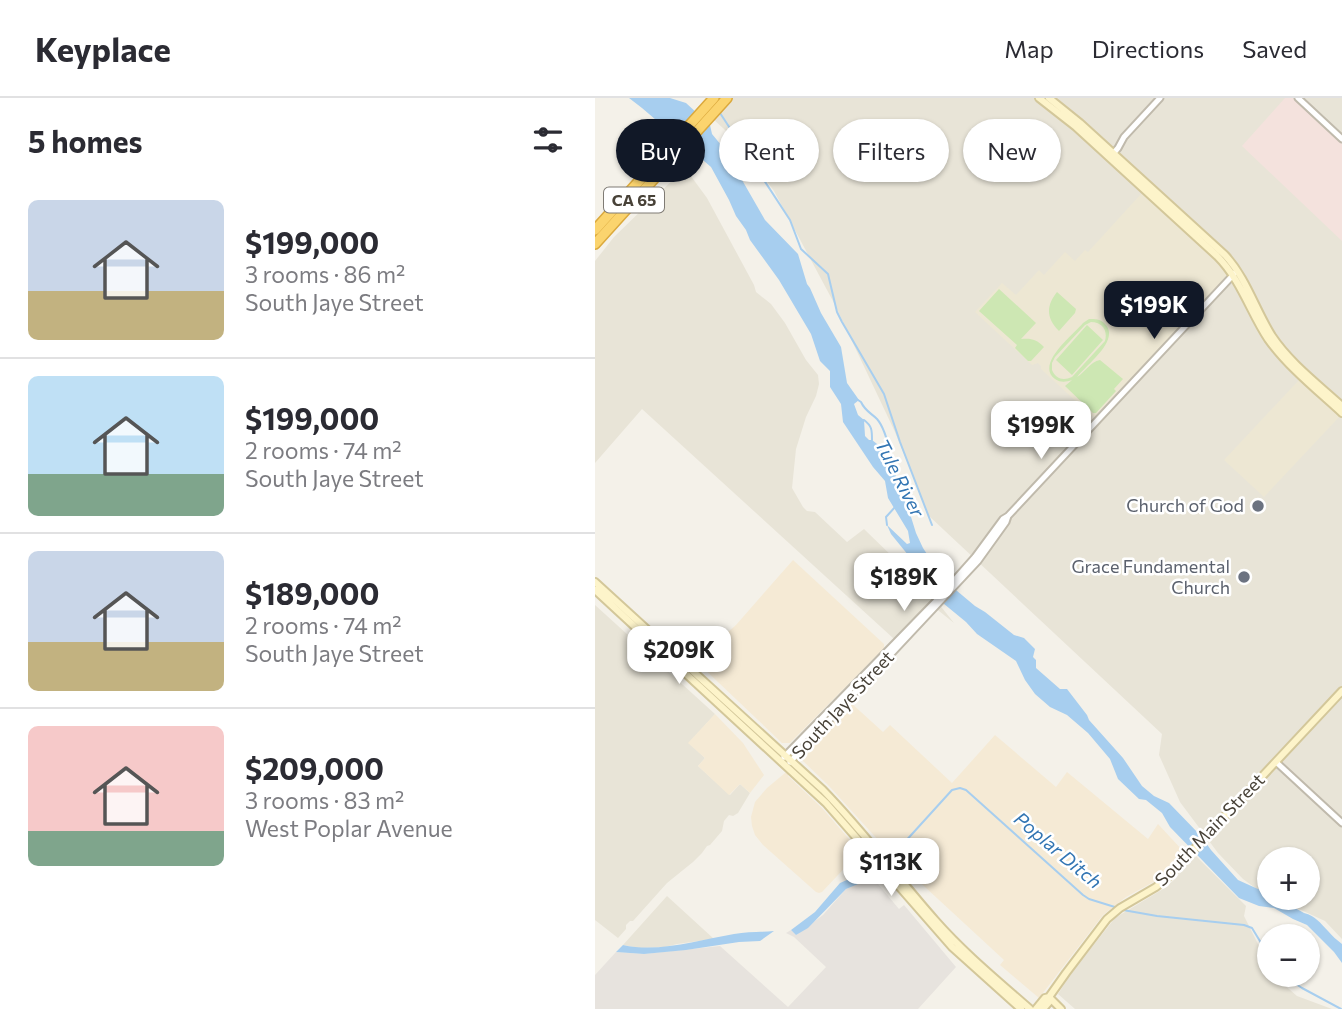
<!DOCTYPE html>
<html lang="en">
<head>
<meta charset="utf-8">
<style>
  :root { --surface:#fff; --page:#f2f2f3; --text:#2b2b33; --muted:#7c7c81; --line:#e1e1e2; --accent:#111827 }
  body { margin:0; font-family:Commissioner,sans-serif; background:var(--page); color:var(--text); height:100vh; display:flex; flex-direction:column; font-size:26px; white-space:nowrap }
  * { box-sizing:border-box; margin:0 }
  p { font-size:23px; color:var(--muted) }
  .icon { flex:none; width:38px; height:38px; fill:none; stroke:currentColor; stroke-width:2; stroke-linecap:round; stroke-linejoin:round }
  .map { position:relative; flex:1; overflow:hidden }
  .side { display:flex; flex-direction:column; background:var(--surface); width:595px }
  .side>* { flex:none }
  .top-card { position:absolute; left:21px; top:21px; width:620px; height:63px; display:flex; gap:14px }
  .buttons { position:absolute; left:662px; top:749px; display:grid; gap:14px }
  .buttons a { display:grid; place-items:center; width:63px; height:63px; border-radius:50%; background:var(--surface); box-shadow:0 2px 5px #0004; font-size:35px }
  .price { position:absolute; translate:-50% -60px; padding:0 16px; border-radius:14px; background:#fff; color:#222; font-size:23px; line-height:46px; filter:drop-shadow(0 2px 4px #0008) }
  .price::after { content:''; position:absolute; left:50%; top:42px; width:21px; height:16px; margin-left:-10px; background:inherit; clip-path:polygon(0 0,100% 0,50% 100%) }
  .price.active { background:var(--accent); color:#fff }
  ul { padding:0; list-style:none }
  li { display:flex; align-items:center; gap:21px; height:175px; padding:0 28px }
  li+li { border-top:2px solid var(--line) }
  li span { display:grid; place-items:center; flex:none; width:196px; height:140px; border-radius:10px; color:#555 }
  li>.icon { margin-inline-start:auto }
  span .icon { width:84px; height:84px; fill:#fffc; stroke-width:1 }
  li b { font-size:30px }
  h2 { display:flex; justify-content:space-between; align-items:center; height:84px; padding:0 28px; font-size:30px }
  .pill { padding:0 24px; border-radius:32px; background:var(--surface); box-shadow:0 2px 5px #0004; font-size:24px; line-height:63px }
  .pill.active { background:var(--accent); color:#fff }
  header { display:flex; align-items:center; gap:42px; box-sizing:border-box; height:98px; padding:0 35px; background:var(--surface); border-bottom:2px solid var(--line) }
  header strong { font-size:33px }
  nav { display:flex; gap:38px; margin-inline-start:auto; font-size:24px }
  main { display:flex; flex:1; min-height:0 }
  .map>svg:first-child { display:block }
  .residential { fill:#e8e4d7 }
  .commercial { fill:#f5ead5 }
  .industrial { fill:#e7e3de }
  .education { fill:#ede7d3 }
  .medical { fill:#f4e2dd }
  .green { fill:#cde7b3; fill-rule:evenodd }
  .water { fill:#a7ceef }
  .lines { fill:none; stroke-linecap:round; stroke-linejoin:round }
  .stream { stroke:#a7ceef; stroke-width:2 }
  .tertiary-casing { stroke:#c0baac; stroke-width:9 }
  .secondary-casing { stroke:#d3c79a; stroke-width:10 }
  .motorway-casing { stroke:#dba93d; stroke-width:12 }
  .tertiary { stroke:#fff; stroke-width:5 }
  .secondary { stroke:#fdf4ca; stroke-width:6 }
  .motorway { stroke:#fbd46e; stroke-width:9 }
  .worship-dot { fill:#6b7280; stroke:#fff; stroke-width:2.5 }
  .labels { text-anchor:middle; stroke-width:5; stroke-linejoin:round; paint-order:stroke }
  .shield { fill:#fff; stroke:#7f7b74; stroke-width:2 }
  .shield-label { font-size:16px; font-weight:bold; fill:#484238 }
  .worship-label { font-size:18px; fill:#5b616d; stroke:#fff; text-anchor:end }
  .street-label { font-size:18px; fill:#484238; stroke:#fff }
  .water-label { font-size:19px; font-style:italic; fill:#3275b3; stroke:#fff }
</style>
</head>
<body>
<header>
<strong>Keyplace</strong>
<nav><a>Map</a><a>Directions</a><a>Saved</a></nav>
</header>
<main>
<section class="side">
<h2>5 homes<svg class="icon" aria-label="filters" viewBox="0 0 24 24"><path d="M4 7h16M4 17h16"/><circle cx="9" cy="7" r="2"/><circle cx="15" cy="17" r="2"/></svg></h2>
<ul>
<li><span style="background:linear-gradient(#c9d6e8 65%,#c2b280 0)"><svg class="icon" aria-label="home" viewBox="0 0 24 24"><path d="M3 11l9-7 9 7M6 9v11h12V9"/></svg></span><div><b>$199,000</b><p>3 rooms · 86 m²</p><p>South Jaye Street</p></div></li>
<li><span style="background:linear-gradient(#bfe0f5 70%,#7fa58c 0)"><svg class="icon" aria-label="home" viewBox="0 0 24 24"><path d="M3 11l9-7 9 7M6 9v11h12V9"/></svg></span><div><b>$199,000</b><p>2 rooms · 74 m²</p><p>South Jaye Street</p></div></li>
<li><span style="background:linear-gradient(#c9d6e8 65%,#c2b280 0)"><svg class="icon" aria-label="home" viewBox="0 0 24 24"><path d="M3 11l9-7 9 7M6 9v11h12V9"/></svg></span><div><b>$189,000</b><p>2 rooms · 74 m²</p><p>South Jaye Street</p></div></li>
<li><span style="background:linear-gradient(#f6c9c9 75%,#7fa58c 0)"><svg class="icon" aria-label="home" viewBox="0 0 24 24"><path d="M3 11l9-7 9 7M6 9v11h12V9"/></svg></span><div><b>$209,000</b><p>3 rooms · 83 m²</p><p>West Poplar Avenue</p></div></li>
</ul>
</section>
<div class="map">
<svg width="747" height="911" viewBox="0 0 747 911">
  <rect width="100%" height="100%" fill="#f4f1e9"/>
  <!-- residential -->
  <path class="residential" d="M136,0H747V841L730,823L680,800H712V761H674V797L663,792L648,781L623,755L585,704L564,657L567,636L334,418L300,334L239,205L179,93L141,42L118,21Z
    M90,70L112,100L159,187L161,194L176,206L190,225L211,262L223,277L224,286L221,298L211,319L201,351L197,390L208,409L212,413L220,414L252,444L269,431L336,496L359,525L334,505L301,540H298L47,311L0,365V163L19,139Z
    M0,507L120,616L94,645L110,660L103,668L135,697L145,686L155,695L143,715L138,718L134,717L129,723L127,733L115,747L112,748L107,755L98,764L72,785L38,823H35L31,827V831L23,840L0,822Z
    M600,757L651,808L649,818L674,868V877H678L702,898L737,911H480L463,896L477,874L520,820L568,791L579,782Z
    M72,798L119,841L82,846L70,849L45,850L28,847Z"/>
  <!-- commercial -->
  <path class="commercial" d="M198,462L289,546V550L195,645H187L103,565L124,542L141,527Z
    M255,604L288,634L295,627L357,685L400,637L461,689L472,674L553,741L563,726L589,754L564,781L531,799L508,817L444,900L405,867L409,862L304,765L234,688L208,663L207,658Z
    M120,616L148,645L169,677L155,695L145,686L134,697L103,668L110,660L93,645Z
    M190,675H193V678L227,710L267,756L259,760L227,794L224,795L221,794L168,747L160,737L157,728L156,719L160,704L172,690Z"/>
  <!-- industrial -->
  <path class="industrial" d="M278,780L304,811L309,807L361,869L323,911H0V877L21,854L49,856L125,848L193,909L231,869L199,839L191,835L196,832L201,837L228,817L251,791Z"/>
  <!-- education -->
  <path class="education" d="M546,96H549L614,156L626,167L633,177L501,319L497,318L446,271V268L443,265L437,267L380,214L407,185L421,197L444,172L449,177L470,154L480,163L490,152L493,154Z
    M704,282H707L746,317L669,399L629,362Z"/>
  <!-- medical -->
  <path class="medical" d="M690,0H698L747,46V143L647,48Z"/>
  <!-- green -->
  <path class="green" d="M404,191L441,225L426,241C436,240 441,241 449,249L436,263H433L420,250L422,247L384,213Z
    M462,194L481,211L480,215L464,233C451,220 451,208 462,194Z
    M494,221C500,221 505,221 509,225C527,241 492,266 482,279C490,274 495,264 505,262L528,281L519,291L521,293L501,315H498L470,288L477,282C471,284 466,285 460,281C440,266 478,237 488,225ZM496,224C507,224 513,232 510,243L477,279C468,283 461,281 457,272V265L460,259L490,227Z
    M492,227L508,242L477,277L461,262Z"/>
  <!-- water -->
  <path class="water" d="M34,0H75L91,5L115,27L117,36L131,53L138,69L143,75L170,122L203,156L212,186L215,190L226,215L246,249L252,285L264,302L259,306L263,317L269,322L270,338L274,342H277L291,353L295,355L300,366L302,394L312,406L321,435L328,450L349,482L380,508L390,514L419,537L429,540L440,551L438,559L441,562V570L465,591H472L492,617L494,622L528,660L547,688L559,698L574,705L606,738L616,752L643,782L674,796V800H682L709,815C721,818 725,825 733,833C737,838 742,842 747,846V865L739,854L712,827L698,821L679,810L664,808L644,800L575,729L567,715L551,702L544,701L523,681L515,661L493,635L472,617L455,609L440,596L430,582L421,563L382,536L371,524L343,501L329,485L322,468L296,436L292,427L312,446L315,445L313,433L293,400L290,383L278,369L248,324L246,306L235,289V273L225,263L216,236L184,182L155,142L151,132L141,118L134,102L116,69L47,10Z
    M271,771L278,780L251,791L213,830L201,837L196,832L220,814L245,785L261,778Z
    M179,833L165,843L144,844L91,852L49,856L21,854L28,847C64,855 104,842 139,836C152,834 165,834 179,833Z"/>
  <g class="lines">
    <!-- stream -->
    <path class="stream" d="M125,15L195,122L206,151L233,176L242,214L247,224L289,296L305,344L337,427
      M263,302L266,304C270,313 276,315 282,321C289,329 293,345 295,355
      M267,323L269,322C277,328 277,332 277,342
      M292,427L291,419L301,408
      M298,757L357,692L365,690L371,692L488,797L494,801L523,810
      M528,812L562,818L649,827L657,830L674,858
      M687,877L707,890L746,911"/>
    <defs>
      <path id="tertiary" d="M703,0L747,41
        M517,57L523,50L529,39L565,0
        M189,659L340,504L380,459L408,421L413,418L640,175
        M195,664L383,463L411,424L413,418
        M681,664L747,725"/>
      <path id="secondary" d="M444,0L481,29L622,158C646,182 655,214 673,241C693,269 722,292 747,315
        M454,0L485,25L630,157C652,181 660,211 677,238C695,265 723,286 747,308
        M0,484L228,692C268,733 302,779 340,822C369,855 402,882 435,911
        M0,492L231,705L357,849L426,911
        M454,899L466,911
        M441,911L450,900L454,899
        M448,911L454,904V899L471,875L512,821L525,810L561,789L573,779L747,593"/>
      <path id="motorway" d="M0,132L119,0
        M0,146L132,0"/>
    </defs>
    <!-- tertiary casing -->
    <use href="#tertiary" class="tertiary-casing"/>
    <!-- secondary casing -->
    <use href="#secondary" class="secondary-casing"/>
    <!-- motorway casing -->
    <use href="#motorway" class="motorway-casing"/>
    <!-- tertiary -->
    <use href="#tertiary" class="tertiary"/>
    <!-- secondary -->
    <use href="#secondary" class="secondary"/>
    <!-- motorway -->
    <use href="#motorway" class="motorway"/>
  </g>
  <!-- markers -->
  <g class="worship-dot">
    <circle cx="663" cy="408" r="7"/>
    <circle cx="649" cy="479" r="7"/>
  </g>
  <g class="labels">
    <!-- shield labels -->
    <rect class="shield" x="9" y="89.5" width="60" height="25" rx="5"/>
    <g class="shield-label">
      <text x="39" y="108">CA 65</text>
    </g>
    <!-- worship labels -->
    <g class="worship-label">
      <text x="649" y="414">Church of God</text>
      <text x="635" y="475">Grace Fundamental<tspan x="635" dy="21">Church</tspan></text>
    </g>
    <!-- street labels -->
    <g class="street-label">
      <text transform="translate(248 607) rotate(-47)" y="6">South Jaye Street</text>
      <text transform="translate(615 732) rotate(-46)" y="6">South Main Street</text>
    </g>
    <!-- water labels -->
    <g class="water-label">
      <text transform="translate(305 380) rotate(63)" y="7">Tule River</text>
      <text transform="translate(463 752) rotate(40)" y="7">Poplar Ditch</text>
    </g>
  </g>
</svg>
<div class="buttons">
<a>+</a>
<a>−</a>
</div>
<b class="price active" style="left:559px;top:243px">$199K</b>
<b class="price" style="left:446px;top:363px">$199K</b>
<b class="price" style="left:309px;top:515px">$189K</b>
<b class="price" style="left:84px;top:588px">$209K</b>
<b class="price" style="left:296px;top:800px">$113K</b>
<div class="top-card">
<a class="pill active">Buy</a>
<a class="pill">Rent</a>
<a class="pill">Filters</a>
<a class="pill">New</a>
</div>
</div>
</main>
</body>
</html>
